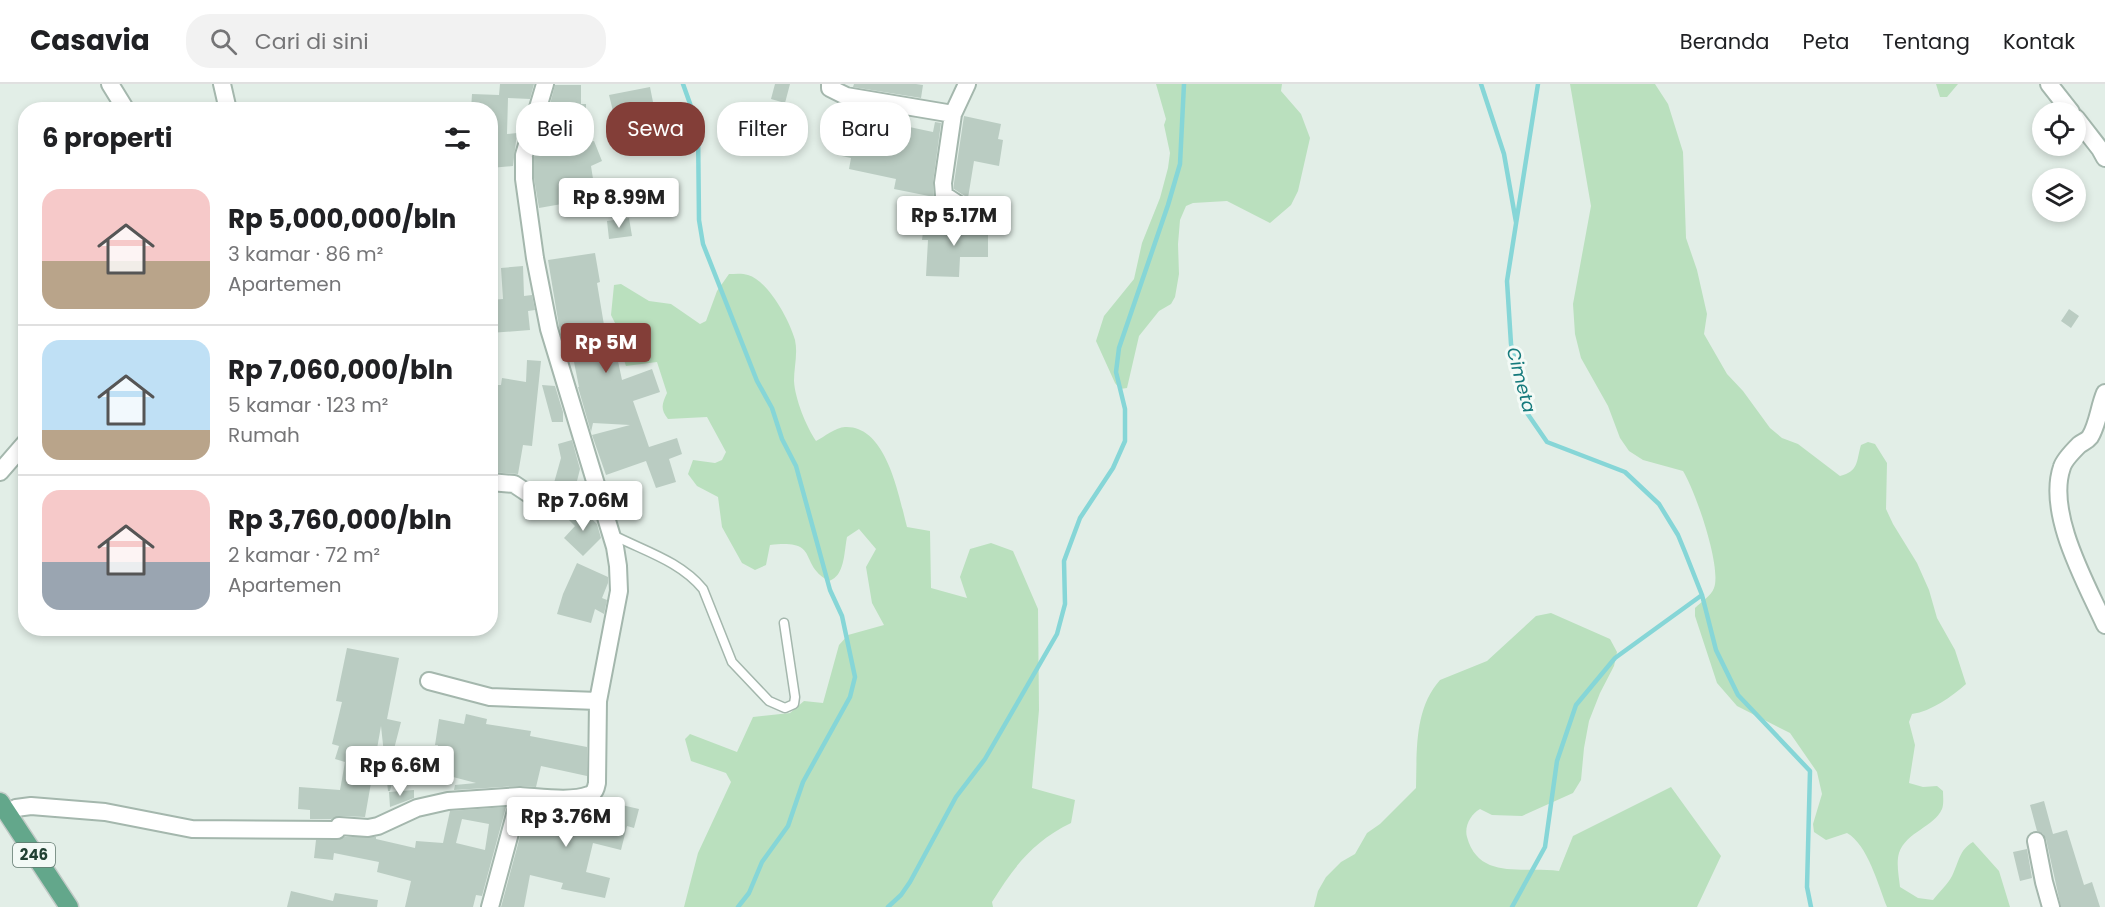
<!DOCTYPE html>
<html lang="id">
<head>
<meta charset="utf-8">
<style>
  :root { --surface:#fff; --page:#f2f2f2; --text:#202124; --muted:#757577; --line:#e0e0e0; --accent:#833e38 }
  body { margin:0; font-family:Poppins,sans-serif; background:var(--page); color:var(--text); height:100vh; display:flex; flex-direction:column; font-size:22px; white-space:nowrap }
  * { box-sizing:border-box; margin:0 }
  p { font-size:20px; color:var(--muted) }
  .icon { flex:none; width:33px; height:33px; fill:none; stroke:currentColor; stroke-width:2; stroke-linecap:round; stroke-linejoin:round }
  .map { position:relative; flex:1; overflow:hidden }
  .side { position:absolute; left:18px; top:18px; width:480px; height:534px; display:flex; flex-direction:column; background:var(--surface); border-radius:24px; box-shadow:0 3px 9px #0003 }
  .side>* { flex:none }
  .top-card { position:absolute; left:516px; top:18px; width:570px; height:54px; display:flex; gap:12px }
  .fabs { position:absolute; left:2032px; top:18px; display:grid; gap:12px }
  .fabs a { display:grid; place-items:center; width:54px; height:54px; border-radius:50%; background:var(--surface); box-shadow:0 3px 9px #0003; font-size:30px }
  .price { position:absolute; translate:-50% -51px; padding:0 14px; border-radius:6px; background:#fff; color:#222; font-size:20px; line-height:39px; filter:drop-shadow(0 2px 3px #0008) }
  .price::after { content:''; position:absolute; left:50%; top:36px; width:18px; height:14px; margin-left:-9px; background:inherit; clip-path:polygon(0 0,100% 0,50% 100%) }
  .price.selected { background:var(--accent); color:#fff }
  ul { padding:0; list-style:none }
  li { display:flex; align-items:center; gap:18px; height:150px; padding:0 24px }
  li+li { border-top:2px solid var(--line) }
  li span { display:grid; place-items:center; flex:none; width:168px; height:120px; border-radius:18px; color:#555 }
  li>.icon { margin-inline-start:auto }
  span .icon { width:72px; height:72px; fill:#fffc; stroke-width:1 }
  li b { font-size:26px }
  h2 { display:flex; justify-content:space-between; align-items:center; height:72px; padding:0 24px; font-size:26px }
  .tag { padding:0 21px; border-radius:24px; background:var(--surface); box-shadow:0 3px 9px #0003; font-size:21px; line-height:54px }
  .tag.selected { background:var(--accent); color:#fff }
  header { display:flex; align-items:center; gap:36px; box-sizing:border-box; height:84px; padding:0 30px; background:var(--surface); border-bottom:2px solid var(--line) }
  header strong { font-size:28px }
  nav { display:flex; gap:33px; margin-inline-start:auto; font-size:21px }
  .search { width:420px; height:54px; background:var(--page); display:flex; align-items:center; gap:15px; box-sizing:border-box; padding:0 21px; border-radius:24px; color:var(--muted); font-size:22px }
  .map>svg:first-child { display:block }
  .green { fill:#bae0be }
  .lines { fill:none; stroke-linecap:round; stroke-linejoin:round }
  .stream { stroke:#86d6d7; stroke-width:4.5 }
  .building { fill:#baccc2; fill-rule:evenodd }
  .lane-casing { stroke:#a4b7ad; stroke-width:11 }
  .street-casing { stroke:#a4b7ad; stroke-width:20 }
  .primary-casing { stroke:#c1cac6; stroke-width:21 }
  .lane { stroke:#fff; stroke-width:8 }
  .street { stroke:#fff; stroke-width:16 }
  .primary { stroke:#63a78b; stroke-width:18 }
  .labels { text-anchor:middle; stroke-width:6; stroke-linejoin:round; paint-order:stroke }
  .shield { fill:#f3faf6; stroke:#60786e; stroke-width:1.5 }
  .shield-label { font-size:15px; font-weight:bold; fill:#214133 }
  .water-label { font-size:18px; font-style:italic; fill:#157a7c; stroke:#f3faf6 }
</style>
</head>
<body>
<header>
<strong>Casavia</strong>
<div class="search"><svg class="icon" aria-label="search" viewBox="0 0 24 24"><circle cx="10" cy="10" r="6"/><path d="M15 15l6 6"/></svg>Cari di sini</div>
<nav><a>Beranda</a><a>Peta</a><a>Tentang</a><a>Kontak</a></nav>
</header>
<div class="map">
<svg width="2105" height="823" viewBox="0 0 2105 823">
  <rect width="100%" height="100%" fill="#e2eee7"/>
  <!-- green -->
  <path class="green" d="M1156,0H1282L1281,7L1301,30L1310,54L1298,107L1291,121L1270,139L1227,117L1193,119L1186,122L1180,136L1178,160L1179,190L1175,213L1171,220L1159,227L1139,252L1127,304L1120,305L1115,299L1096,257L1104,232L1134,195L1142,159L1160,114L1168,84L1170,69L1164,41L1166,35Z
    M1570,0H1655L1668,20L1683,68L1686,154L1697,186L1707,230L1704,250L1727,290L1743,307L1770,344L1782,354L1798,360L1840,392C1859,387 1856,378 1861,361L1868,358L1875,360L1887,379L1886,425L1893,440L1917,479L1929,506L1937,534L1955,566L1966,600C1951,613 1932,627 1912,630L1909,638L1915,661L1909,699L1923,703L1937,702L1943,707C1943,712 1944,720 1942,725C1934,743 1906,748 1899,769C1896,779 1899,793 1900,803L1918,814L1933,816C1939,808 1948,800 1952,792C1959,778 1959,766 1973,758L1999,787L2010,823H1887C1878,801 1868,761 1847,749L1826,756L1814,748L1813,740L1822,710L1817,688L1790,649L1737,622L1717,599L1695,532V524C1701,518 1711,512 1714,504C1722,483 1695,406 1683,387L1643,376L1629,367L1620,354L1608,322L1581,274L1575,250L1573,220L1591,122Z
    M1936,0H1958L1947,13H1940Z
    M729,190C735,190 742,189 748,191C768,197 789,235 795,256C798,270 794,283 794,297C795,315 806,342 816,357C824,353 836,343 845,343C887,341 899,413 907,443L930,447L931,504L967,514L960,493L970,465L991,459L1013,467L1038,525L1039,626L1032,704L1075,716L1071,739C1032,758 1014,783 992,818L993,823H684L698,769L731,698L726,689L691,677L685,655L690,650L737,668L753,633L790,629L804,617L823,619L839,561L848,551L884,541L872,519L866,483L876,465L859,445L847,453C844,468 845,492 829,497C797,480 822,455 770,461L766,481L755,486L742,479L722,443L718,413L697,402L688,390L693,376L715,379L722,376L726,368L707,333L668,335C660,325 662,320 667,309L657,278L626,282L619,261L618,245L611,231L614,201L621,200L649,217L671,220L700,240L706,237L717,207Z
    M1551,529L1610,555L1617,568L1614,582L1600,609L1589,637L1584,664L1581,696L1573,709L1522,732L1492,731L1480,725C1471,730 1464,742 1467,753C1479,797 1524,782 1559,787L1573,752L1671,703L1721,772L1697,823H1314L1318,807L1326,793L1341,778L1355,770L1367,749L1380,740L1416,704C1417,667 1414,625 1440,596L1487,577L1536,532Z"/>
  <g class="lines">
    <!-- stream -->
    <path class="stream" d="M683,0L698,42L699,136L703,160L757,297L772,324L782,355L796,382L830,506L842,532L855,593L850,613L803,698L788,742L762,778L749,809L738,823
      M1481,0L1504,70L1516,138
      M1538,0L1507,197L1511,260L1527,329L1547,358L1625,388L1659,420L1678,451L1685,468L1702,511L1716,566L1738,611L1810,687L1807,803L1811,823
      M888,823L901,811L910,798L956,713L985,675L1057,550L1065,520L1064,477L1080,434L1113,384L1125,357V325L1116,288L1119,264L1168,121L1180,80L1184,0
      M1512,823L1545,763L1557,677L1576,621L1615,574L1702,511"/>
  </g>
  <!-- building -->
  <path class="building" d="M500,0H534L530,15L508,14L507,50L517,49L513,82L490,84V26H471L472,10L499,11Z
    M775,0H790L785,19L771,15Z
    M854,0H916L923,1L921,14L853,3Z
    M555,1H581V20H586V38L550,39V20Z
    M650,3L654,23L614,31L609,11Z
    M848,23L902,32L900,41L933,48L935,38L941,39L933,98L934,113L894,105L896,95L849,85L851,74L837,71Z
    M964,32L1001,40L998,55L1003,56L999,82L974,77L968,114L954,105V99Z
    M594,57L602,77L591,82L596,114L539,124L534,94V73L537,64Z
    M629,134L632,152L609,155L607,137Z
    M986,135H988V173H960L959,193L926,192L928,156H922L924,140L968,144V139L975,142H980Z
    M595,169L600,198L597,199L608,265L615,263L622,296L652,285L660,308L633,317L649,363L677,354L682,370L669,375L676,398L656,404L646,377L606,391L592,351L630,341L593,339L591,348L578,303H579L570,258L564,259L559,242L548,176Z
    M523,182L524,212L532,211L535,226L528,227L530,246L490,249V216L503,215L501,184Z
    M2069,225L2079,232L2071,244L2061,237Z
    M527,276L541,277L532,362L523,361L518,390L490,388V301H501L502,294L526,298Z
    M542,301L555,302L563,328V338H552Z
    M572,356L580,385L575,405L552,406L561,374L558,360Z
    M581,425L597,440L601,454L583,472L564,454L575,442L566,433L573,426Z
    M577,479L608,493V499L602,514L607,516L604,530L595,525L591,539L557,530L563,510Z
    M347,564L399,574L387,635L401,638L394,665L400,667L390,707H388L381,642L365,733L340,732L331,735H310V726L298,725L299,703L340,706L345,678L335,675L339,662L332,660L342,618L336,617Z
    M466,630L487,635L486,640L531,647L530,652L587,663V692L541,682L536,703L519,702L454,706L455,701L476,699L434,688L438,661H435L439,635L464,640Z
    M414,706V714L390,723L389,708Z
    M600,716L639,725L634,744L627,742L621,766L593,759L586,788L610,794L605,814L561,805L563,799L530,791L524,823H501L528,723L575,725L592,721Z
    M2044,717L2053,750L2067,746L2084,801L2092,798L2100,823H2061L2046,755L2043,750L2037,747L2030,721Z
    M506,723L482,812L476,811L473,823H405L411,797L377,788L379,778L334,769L333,776L314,774L316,756H337L344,753H376V755L415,764L416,757L443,759L450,727ZM462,735L489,740L485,766L456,759Z
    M2027,765L2032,794L2020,797L2013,768Z
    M291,807L333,817L335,809L378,816L377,823H287Z"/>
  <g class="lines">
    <defs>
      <path id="lane" d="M613,451C644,467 680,477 703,505L732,578L769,617L785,624L794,620L795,613L784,539"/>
      <path id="street" d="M110,0L126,26
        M222,0L228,26
        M830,0V4L846,12L953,30L967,0
        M2049,0L2071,28
        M953,30L943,99L944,111L976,132
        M2076,34L2100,65L2105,74
        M2105,309C2099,323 2098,340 2090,353C2087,357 2083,358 2079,361C2074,366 2064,376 2062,383C2046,429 2086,499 2105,541
        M0,388L26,358
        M490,398L514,400L541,418L571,416L598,411
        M429,597L490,613L598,617
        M7,729L16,724L31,722L105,728L192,745L337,746L339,742L368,744L378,742L417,724L448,717L520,712
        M2036,757L2044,798L2051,823
        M490,823L520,712C539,713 572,718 589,711C595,709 596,704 597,699L598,617L619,507L618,482L615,463L549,245L535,174L524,95V71L545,0"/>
      <path id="primary" d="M0,718L69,823"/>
    </defs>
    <!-- lane casing -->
    <use href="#lane" class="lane-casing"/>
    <!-- street casing -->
    <use href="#street" class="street-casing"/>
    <!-- primary casing -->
    <use href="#primary" class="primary-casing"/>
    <!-- lane -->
    <use href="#lane" class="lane"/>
    <!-- street -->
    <use href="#street" class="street"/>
    <!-- primary -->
    <use href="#primary" class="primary"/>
  </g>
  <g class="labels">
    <!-- shield labels -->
    <rect class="shield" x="13" y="759" width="42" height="24" rx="4.5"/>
    <g class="shield-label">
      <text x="34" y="776">246</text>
    </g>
    <!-- water labels -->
    <g class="water-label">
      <text transform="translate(1521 296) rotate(75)" y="6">Cimeta</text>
    </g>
  </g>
</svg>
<div class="fabs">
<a><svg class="icon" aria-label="locate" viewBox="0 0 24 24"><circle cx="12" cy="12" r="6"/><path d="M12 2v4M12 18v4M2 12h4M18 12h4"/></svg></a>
<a><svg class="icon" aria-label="layers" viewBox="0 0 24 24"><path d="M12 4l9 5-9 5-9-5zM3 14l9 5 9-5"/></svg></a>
</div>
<b class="price" style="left:619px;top:145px">Rp 8.99M</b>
<b class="price" style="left:954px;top:163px">Rp 5.17M</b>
<b class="price selected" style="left:606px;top:290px">Rp 5M</b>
<b class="price" style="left:583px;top:448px">Rp 7.06M</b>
<b class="price" style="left:400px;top:713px">Rp 6.6M</b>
<b class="price" style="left:566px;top:764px">Rp 3.76M</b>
<div class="top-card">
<a class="tag">Beli</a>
<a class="tag selected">Sewa</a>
<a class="tag">Filter</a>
<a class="tag">Baru</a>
</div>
<section class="side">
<h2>6 properti<svg class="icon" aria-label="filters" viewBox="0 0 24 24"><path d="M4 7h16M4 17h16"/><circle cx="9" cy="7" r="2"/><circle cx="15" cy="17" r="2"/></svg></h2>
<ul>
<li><span style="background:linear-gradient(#f6c9c9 60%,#b9a48a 0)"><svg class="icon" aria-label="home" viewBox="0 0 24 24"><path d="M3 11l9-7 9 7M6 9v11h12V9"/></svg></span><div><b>Rp 5,000,000/bln</b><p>3 kamar · 86 m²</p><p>Apartemen</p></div></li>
<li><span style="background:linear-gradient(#bfe0f5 75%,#b9a48a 0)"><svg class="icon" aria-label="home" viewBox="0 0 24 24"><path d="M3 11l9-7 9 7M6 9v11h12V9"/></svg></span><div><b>Rp 7,060,000/bln</b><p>5 kamar · 123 m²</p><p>Rumah</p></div></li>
<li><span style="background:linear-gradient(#f6c9c9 60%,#9aa5b1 0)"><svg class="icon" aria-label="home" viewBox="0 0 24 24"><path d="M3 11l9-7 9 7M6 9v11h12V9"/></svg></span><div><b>Rp 3,760,000/bln</b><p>2 kamar · 72 m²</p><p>Apartemen</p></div></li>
</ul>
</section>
</div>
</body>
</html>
